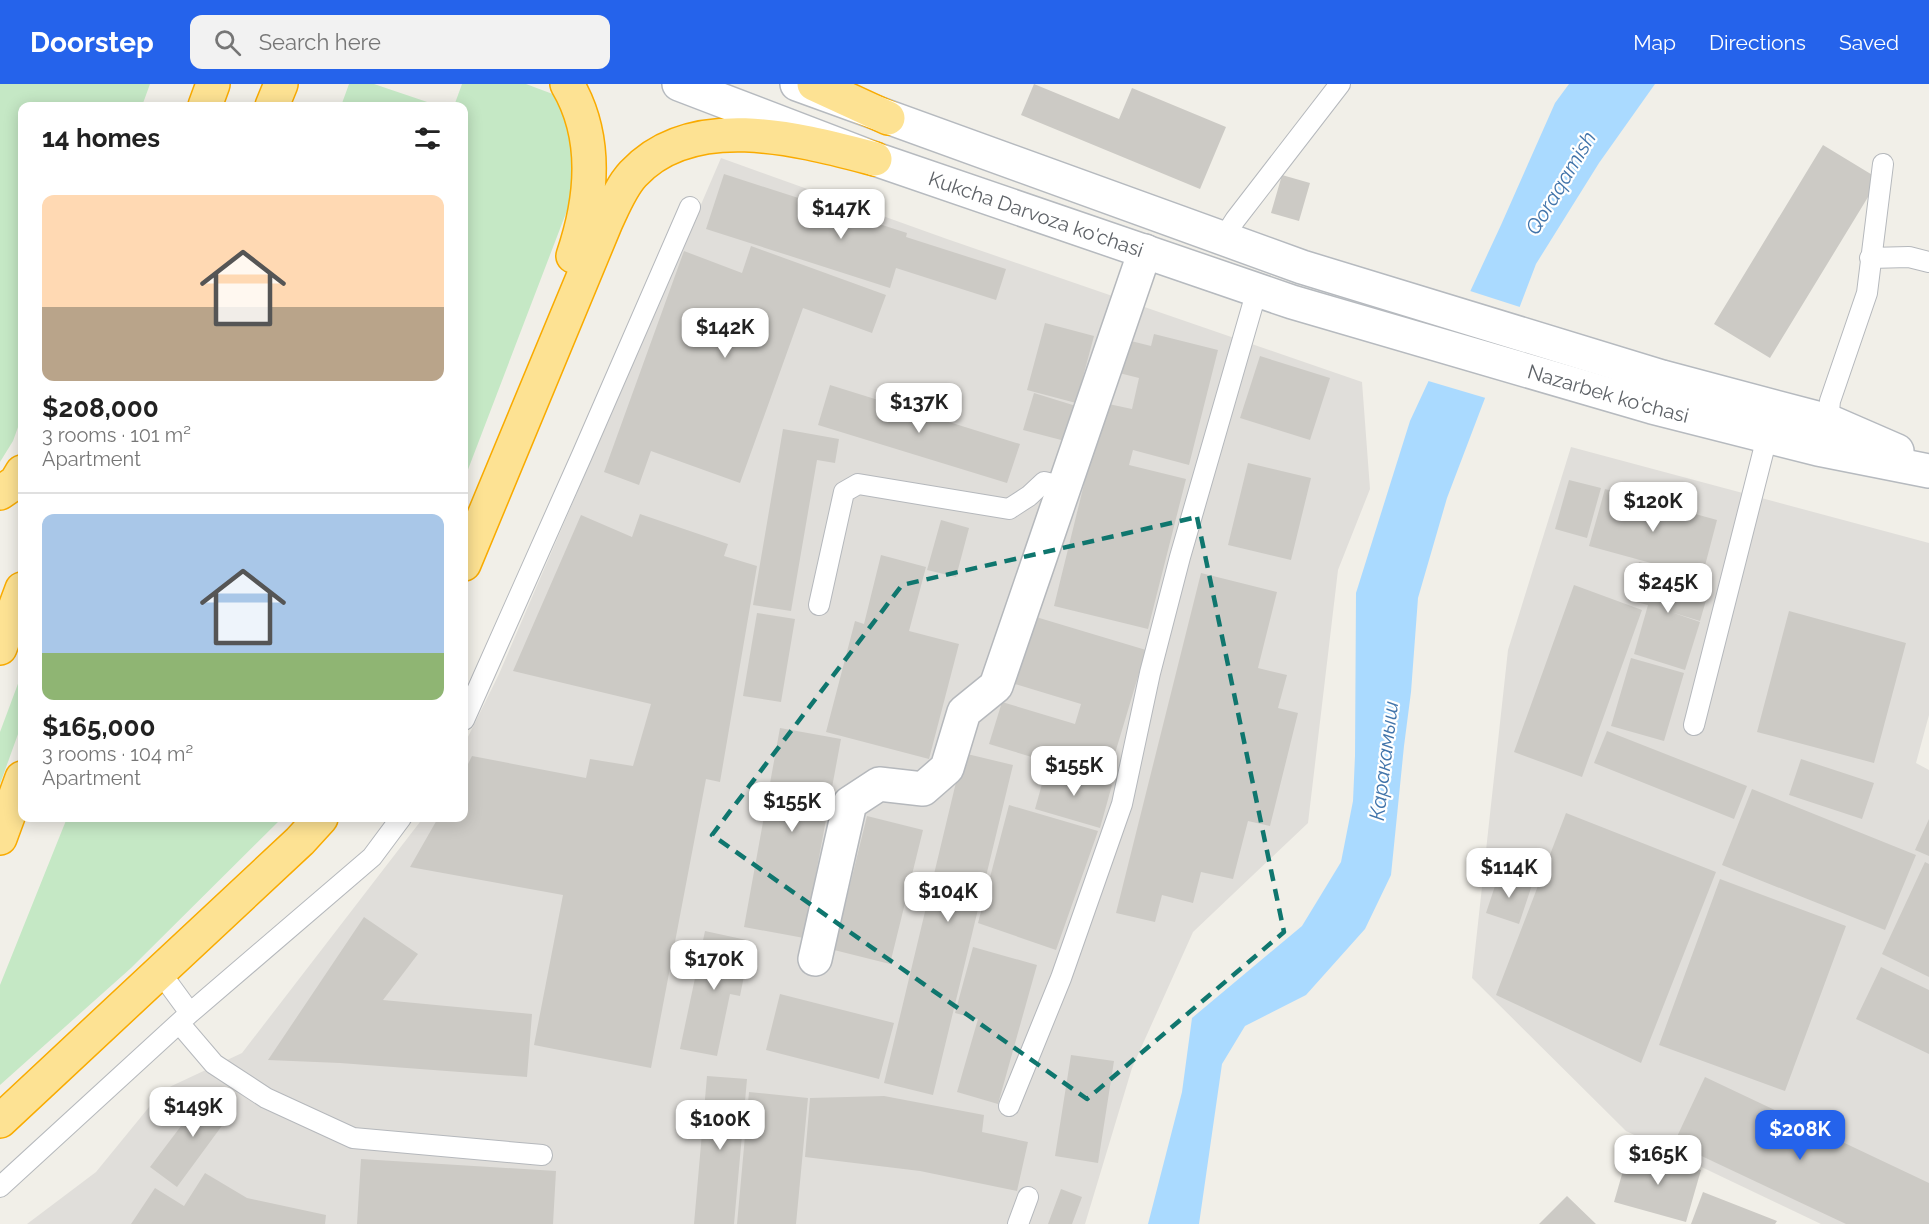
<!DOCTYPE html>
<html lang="en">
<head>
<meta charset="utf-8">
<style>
  :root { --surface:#fff; --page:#f2f2f2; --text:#222; --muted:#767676; --line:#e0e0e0; --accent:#2563eb }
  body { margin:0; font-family:Raleway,sans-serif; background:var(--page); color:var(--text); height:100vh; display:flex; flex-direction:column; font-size:22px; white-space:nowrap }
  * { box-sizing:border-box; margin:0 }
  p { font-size:20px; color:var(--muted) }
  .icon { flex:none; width:33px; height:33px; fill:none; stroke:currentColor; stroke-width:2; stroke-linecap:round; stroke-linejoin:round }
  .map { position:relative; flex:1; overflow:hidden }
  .side { position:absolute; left:18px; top:18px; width:450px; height:720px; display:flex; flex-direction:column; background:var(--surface); border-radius:12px; box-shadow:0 3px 15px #0003 }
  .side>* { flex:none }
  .price { position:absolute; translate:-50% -51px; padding:0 14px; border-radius:12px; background:#fff; color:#222; font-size:20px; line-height:39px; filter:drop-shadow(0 2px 3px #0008) }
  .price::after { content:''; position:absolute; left:50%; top:36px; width:18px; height:14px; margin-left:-9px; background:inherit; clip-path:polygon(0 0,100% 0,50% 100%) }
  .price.on { background:var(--accent); color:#fff }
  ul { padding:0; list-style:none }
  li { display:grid; align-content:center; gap:12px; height:318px; padding:0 24px }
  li+li { border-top:2px solid var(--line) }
  li span { display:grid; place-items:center; height:186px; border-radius:12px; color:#555 }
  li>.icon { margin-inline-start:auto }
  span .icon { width:108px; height:108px; fill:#fffc; stroke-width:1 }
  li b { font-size:26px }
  h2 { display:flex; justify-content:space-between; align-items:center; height:72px; padding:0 24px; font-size:26px }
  header { display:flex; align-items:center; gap:36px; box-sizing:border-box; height:84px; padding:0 30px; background:var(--accent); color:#fff }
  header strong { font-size:28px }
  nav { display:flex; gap:33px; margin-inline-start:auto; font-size:21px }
  .search { width:420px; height:54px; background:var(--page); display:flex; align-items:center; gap:15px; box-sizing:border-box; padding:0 21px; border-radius:12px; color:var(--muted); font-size:22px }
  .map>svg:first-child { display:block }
  .industrial { fill:#e0deda }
  .green { fill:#c5e8c5 }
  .water { fill:#aadaff }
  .pier { fill:#f1efe8 }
  .building { fill:#cccac5 }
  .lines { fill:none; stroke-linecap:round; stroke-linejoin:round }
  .lane-casing { stroke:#b5b8bc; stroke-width:22 }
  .street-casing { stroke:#b5b8bc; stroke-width:36 }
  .secondary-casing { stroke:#b6babf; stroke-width:36 }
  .highway-casing { stroke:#f9ab00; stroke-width:36 }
  .lane { stroke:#fff; stroke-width:20 }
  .street { stroke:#fff; stroke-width:33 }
  .secondary { stroke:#fff; stroke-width:33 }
  .highway { stroke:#fde293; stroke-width:33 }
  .marked { fill:none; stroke:#0f766e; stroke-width:4.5; stroke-dasharray:12 8; stroke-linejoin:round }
  .labels { text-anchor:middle; stroke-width:4.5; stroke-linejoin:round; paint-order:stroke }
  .street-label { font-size:20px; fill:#5f6368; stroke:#fff }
  .water-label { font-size:21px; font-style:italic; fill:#4174aa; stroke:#fff }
</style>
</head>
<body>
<header>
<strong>Doorstep</strong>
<div class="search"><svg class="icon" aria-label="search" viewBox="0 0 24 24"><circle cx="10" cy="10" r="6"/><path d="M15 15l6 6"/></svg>Search here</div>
<nav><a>Map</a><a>Directions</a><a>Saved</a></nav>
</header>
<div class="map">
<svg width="1929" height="1140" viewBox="0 0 1929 1140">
  <rect width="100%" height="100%" fill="#f1efe8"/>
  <!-- industrial -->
  <path class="industrial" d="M721,74L947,155L1362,298L1370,405L1338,486L1308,739L1193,848L1132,984L1085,1140H27L96,1088L163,1006L242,969L423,734H464V661L499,590Z
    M1571,363L1929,459V631L1916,679L1929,686V1140H1821L1626,1047L1472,894L1508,566Z"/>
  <!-- green -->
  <path class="green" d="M0,0H150L142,22H22V332L13,357L0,378Z
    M349,0H374L439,22H341Z
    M462,0H526L558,12L569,36L575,89L571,116L464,396V22H454Z
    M22,589V639L0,700V648Z
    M67,734H282L131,884L0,1001V901Z"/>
  <!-- water -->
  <path class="water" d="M1569,0H1655L1599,79L1536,180L1447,414L1418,514L1411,608L1404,662L1391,791L1365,845L1306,911L1245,942L1222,980L1199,1140H1148L1182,1008L1192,934L1302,842L1341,778L1353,717L1355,672L1356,509L1410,337L1501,141L1555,19Z"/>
  <!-- pier -->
  <path class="pier" d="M1467,206L1523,224L1489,315L1425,296Z"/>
  <!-- building -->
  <path class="building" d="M1034,0L1119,35L1132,4L1226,43L1200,105L1021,31Z
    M1823,61L1879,95L1770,274L1714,240Z
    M724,90L907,149L906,153L1006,185L996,216L896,184L890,204L706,145Z
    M1282,91L1310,99L1299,137L1271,129Z
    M751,162L886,211L872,249L803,224L740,399L651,367L639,401L604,388L684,167L742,189Z
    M1045,239L1094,252L1076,319L1027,306Z
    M1154,250L1218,266L1189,381L1133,366L1129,381L1186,395L1148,545L1054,522L1104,319L1132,325L1139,294L1115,288L1123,255L1151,262Z
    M1260,272L1330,294L1310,356L1240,334Z
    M830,301L1020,360L1007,399L818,341Z
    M1034,309L1076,322L1065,357L1023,346Z
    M783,345L839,355L835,379L817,376L791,527L753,521Z
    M1248,379L1311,394L1291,476L1228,461Z
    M1569,396L1601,404L1587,454L1555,445Z
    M1605,405L1717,436L1702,493L1589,462Z
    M640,430L728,460L724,472L757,482L720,698L706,695L651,984L534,961L563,811L410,783L438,734H464V688L472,672L586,694L590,675L633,682L651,620L513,587L581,431L632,453Z
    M941,436L969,444L956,493L927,486Z
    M881,471L926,483L909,547L959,560L929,675L826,648L855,537L864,540Z
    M1639,478L1711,499L1700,537L1671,528L1700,538L1685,586L1634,570L1648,521L1628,516Z
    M1201,489L1277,508L1258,584L1287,591L1278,624L1298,629L1270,742L1248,737L1233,795L1201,788L1193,819L1162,811L1155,838L1116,829Z
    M1574,501L1642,526L1582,693L1514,668Z
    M1789,527L1906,559L1874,679L1757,648Z
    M757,529L795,535L781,618L743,612Z
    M1036,533L1146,566L1107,696L989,660L1002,618L1075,640L1081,620L1015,600Z
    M1631,574L1684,589L1664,657L1611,642Z
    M780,644L841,655L804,854L744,843Z
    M1607,647L1747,702L1734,735L1594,679Z
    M963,669L1013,681L933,1011L884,999Z
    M1801,675L1874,699L1862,735L1789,711Z
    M1047,682L1112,701L1100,744L1035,725Z
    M1752,705L1916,771L1885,846L1722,781Z
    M1009,721L1098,747L1056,866L978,839Z
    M1566,729L1716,788L1641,979L1496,911Z
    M867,732L923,746L890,880L834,866Z
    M1929,735V772L1915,766Z
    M1925,778L1929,780V893L1882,870Z
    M1499,790L1532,801L1519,840L1486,829Z
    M1720,795L1846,842L1785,1007L1659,961Z
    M364,833L418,870L383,916L532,930L527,993L340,979L268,976Z
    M705,847L751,857L740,912L730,910L717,972L680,965Z
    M973,863L1037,881L998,1020L957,1008L978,935L955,929Z
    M1881,883L1929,906V970L1856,935Z
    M780,910L894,939L879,995L766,966Z
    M1071,971L1114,977L1098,1079L1055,1072Z
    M707,992L747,995L734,1140H694Z
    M1705,993L1929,1099V1140H1846L1674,1059Z
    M209,1005L235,1024L177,1103L150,1083Z
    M749,1008L808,1014L796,1140H737Z
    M884,1012L984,1031L982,1048L1028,1058L1017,1107L920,1087L805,1073L810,1014Z
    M1629,1066L1701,1086L1686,1138L1614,1118Z
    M361,1075L556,1087L553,1140H357Z
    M205,1089L247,1114L326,1131L325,1140H131L155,1104L184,1122Z
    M1061,1105L1082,1113L1072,1140H1048Z
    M1703,1108L1777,1137L1775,1140H1691Z
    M1567,1112L1596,1140H1539Z"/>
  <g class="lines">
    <defs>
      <path id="lane" d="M1223,155L1235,136L1340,0
        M1870,174L1909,173L1929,178
        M1828,337L1830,317L1867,209L1883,80
        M819,521L844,408L858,400L1009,425L1029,412L1044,398L1065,403
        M464,636L582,371L690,123
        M1694,641L1767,353
        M160,888L190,929
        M179,939L214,980L266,1014L353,1054L542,1071
        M1009,1022L1061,894L1122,720L1150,589L1180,473L1257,206
        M0,1103L190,929L372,773L401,734
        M1018,1140L1028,1113"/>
      <path id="street" d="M815,875L850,719L879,700L923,705L947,684L964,628L996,602L1145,167"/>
      <g id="secondary">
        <path id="s1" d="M679,0L875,75L1292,218L1652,323L1818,365L1929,387"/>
        <path d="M797,0L1302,183L1662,293L1828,337L1897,367"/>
      </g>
      <path id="highway" d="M567,0C599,54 592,116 573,172
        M814,0L888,34
        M205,22L213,0
        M272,22L281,0
        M0,409L16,398L22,388
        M464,480L606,138C614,121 621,103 633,90C693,25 802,56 875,75
        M0,564L22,505
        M0,754L22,694
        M0,1037L300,757L321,734"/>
    </defs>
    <!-- lane casing -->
    <use href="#lane" class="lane-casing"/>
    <!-- street casing -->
    <use href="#street" class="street-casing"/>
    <!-- secondary casing -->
    <use href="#secondary" class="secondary-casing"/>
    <!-- highway casing -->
    <use href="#highway" class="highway-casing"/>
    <!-- lane -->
    <use href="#lane" class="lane"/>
    <!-- street -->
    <use href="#street" class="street"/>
    <!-- secondary -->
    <use href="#secondary" class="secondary"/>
    <!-- highway -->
    <use href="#highway" class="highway"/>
  </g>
  <!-- marked area -->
  <path class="marked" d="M1197,433L1284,848L1087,1015L712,751L902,501Z"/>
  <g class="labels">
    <!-- street labels -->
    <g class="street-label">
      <text dy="7" stroke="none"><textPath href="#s1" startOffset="380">Kukcha Darvoza ko'chasi</textPath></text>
      <text dy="7" stroke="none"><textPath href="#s1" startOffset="980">Nazarbek ko'chasi</textPath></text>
    </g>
    <!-- water labels -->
    <g class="water-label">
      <text transform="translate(1561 99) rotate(-59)" y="7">Qoraqamish</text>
      <text transform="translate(1384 677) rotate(-83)" y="7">Каракамыш</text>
    </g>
  </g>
</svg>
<b class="price" style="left:841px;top:156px">$147K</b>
<b class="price" style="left:725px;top:275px">$142K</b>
<b class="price" style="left:919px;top:350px">$137K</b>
<b class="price" style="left:1653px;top:449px">$120K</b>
<b class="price" style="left:1668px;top:530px">$245K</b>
<b class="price" style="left:1074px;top:713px">$155K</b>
<b class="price" style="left:792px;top:749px">$155K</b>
<b class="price" style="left:1509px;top:815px">$114K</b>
<b class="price" style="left:948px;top:839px">$104K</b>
<b class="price" style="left:714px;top:907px">$170K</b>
<b class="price" style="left:193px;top:1054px">$149K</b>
<b class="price" style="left:720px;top:1067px">$100K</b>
<b class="price on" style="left:1800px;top:1077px">$208K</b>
<b class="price" style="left:1658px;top:1102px">$165K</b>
<section class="side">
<h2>14 homes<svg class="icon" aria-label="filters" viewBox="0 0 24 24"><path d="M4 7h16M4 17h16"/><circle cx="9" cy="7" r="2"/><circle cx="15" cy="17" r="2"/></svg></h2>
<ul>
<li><span style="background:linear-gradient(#ffd9b3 60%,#b9a48a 0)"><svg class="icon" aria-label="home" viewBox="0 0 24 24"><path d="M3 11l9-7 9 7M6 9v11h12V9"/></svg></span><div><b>$208,000</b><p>3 rooms · 101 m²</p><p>Apartment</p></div></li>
<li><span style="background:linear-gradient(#a9c7e8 75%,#8fb573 0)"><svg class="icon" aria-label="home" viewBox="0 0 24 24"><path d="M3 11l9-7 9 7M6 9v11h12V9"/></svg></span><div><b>$165,000</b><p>3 rooms · 104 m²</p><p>Apartment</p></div></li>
</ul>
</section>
</div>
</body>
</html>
